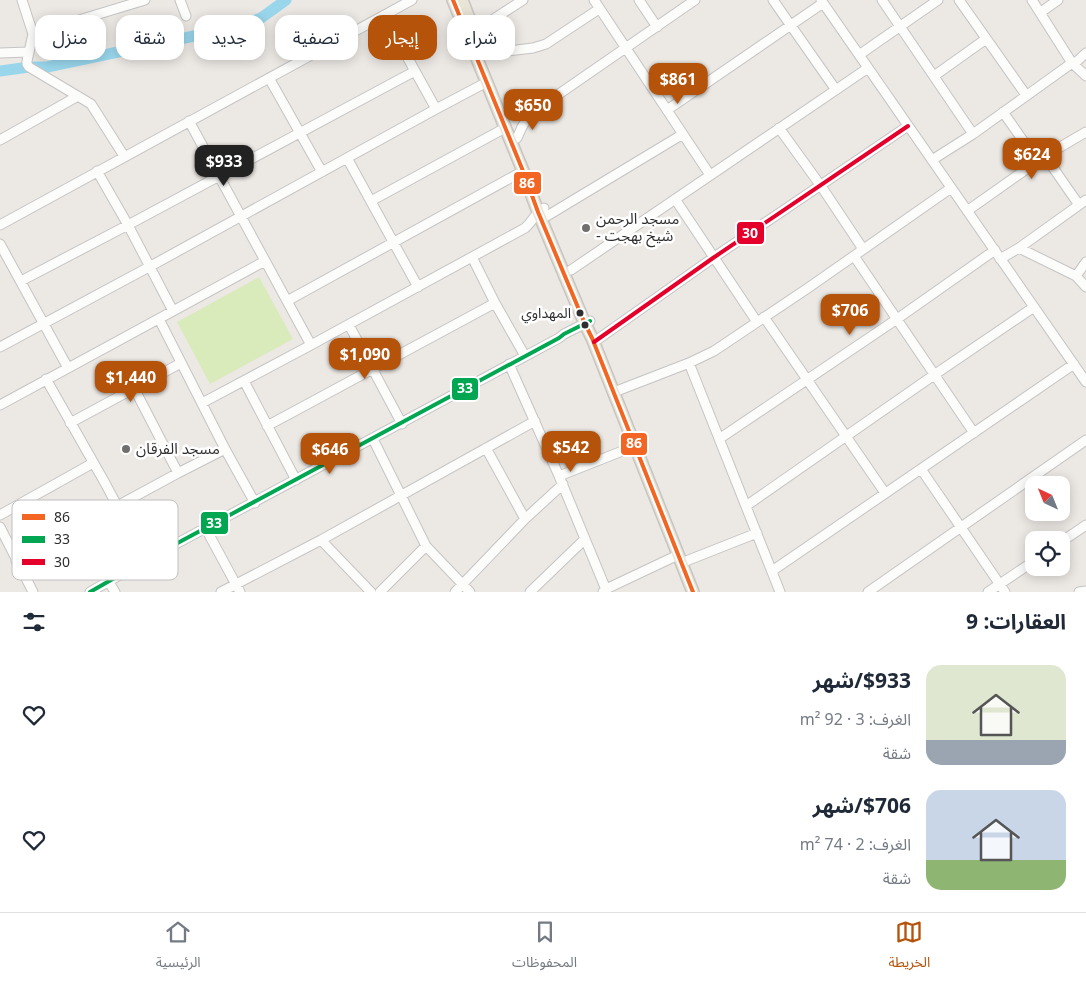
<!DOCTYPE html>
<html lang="ar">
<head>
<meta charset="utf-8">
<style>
  :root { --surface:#fff; --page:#f6f6f7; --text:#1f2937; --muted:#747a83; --line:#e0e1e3; --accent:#b45309 }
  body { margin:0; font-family:"Noto Sans","Noto Sans Arabic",sans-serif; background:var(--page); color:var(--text); direction:rtl; height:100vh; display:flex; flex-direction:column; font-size:19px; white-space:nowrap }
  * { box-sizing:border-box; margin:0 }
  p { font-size:16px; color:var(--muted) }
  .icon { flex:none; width:28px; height:28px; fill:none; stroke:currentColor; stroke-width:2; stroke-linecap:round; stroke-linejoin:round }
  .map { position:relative; height:592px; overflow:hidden; direction:ltr }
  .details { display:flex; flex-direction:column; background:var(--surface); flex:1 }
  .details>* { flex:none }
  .banner { position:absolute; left:15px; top:15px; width:500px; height:45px; direction:rtl; display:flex; gap:10px }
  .needle { width:32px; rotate:317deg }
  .fabs { position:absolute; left:1025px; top:476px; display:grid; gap:10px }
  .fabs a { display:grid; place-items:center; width:45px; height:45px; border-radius:10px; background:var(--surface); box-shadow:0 2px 12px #0003; font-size:25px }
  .price { position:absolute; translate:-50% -42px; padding:0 11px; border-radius:10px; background:var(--accent); color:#fff; font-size:16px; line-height:32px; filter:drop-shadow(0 1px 2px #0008) }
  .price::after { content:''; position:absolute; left:50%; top:30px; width:15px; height:11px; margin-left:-8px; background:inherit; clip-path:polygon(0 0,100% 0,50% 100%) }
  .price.active { background:#222; color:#fff }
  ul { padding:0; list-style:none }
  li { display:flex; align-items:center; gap:15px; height:125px; padding:0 20px }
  li span { display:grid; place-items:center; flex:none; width:140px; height:100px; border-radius:15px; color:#555 }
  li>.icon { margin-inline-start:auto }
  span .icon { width:60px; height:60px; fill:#fffc; stroke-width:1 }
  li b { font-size:21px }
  h2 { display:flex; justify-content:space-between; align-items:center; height:60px; padding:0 20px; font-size:21px }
  .tag { padding:0 18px; border-radius:15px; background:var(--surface); box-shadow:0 2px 12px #0003; font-size:18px; line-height:45px }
  .tag.active { background:var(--accent); color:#fff }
  .tab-bar { display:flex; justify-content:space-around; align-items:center; height:70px; border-top:1px solid var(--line); background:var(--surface); font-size:14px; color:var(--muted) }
  .tab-bar a { display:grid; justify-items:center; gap:2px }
  .tab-bar .active { color:var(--accent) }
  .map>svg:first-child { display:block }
  .pitch { fill:#d9eabb }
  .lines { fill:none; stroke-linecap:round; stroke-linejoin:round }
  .river { stroke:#99d6ec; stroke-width:11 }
  .minor-casing { stroke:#c5c4c5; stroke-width:11 }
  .major-casing { stroke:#c6c5c4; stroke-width:14 }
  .minor { stroke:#fcfcfb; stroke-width:9 }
  .major { stroke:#e8e4d6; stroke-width:11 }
  .bus-1-casing { stroke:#fff; stroke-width:8 }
  .bus-2-casing { stroke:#fff; stroke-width:8 }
  .bus-3-casing { stroke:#fff; stroke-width:8 }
  .bus-1 { stroke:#f26522; stroke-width:4 }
  .bus-2 { stroke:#00a651; stroke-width:4 }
  .bus-3 { stroke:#e4002b; stroke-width:4 }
  .poi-dot { fill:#706f6e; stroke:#fff; stroke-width:2 }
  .bus-dot { fill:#2e2e2e; stroke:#fff; stroke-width:2 }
  .labels { text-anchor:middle; stroke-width:5; stroke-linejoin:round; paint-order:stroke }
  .bus-label { font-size:14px; fill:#2e2e2e; stroke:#fff; text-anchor:end }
  .poi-label { font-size:15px; fill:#2e2e2e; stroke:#fff; text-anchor:start }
  .key { fill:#fff; stroke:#c0c0c0; stroke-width:1 }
  .key-label { font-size:14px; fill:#2e2e2e }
  .line-badge { stroke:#fff; stroke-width:2 }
  .badge-label { font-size:14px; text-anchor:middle; font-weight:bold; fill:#fff }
</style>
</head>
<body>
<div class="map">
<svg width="1086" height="592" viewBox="0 0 1086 592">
  <rect width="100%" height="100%" fill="#ece8e4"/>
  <!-- pitch -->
  <path class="pitch" d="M259,277L293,339L210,384L177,322Z"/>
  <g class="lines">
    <!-- river -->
    <path class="river" d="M0,71L29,67H47L232,28L261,18L286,0"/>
    <defs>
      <path id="minor" d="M22,0L33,34L27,61V64L29,67L91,104L124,156
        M180,0L186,16
        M594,0L710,175
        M639,0L657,27
        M773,0L836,90
        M821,0L1086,382
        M882,0L973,134
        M959,0L1026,95
        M1032,0L1072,63L1086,76
        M1041,12L1058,0
        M384,15L436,109
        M474,30L492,20L523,0
        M33,34L145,0
        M0,53L28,52
        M483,54L533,48L546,44L599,9
        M859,55L938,0
        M1074,64L1086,53
        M934,76L986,39
        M269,78L322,172
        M667,110L823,3
        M1003,112L1038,162
        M506,113L530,114
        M189,121L311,345
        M779,128L821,186L863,249
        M517,138L522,127L530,114L695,0
        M0,140L78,96
        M1045,156L1079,205
        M347,158L418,287
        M932,160L973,134L1072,63
        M97,171L128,225L173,311
        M675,199L757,322
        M371,201L505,128
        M967,211L1045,156L1086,132
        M547,216L683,134
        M0,225L412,0
        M0,244L68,368
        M1019,248L1076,276L1086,287
        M854,256L974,433
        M472,257L495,303L525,356
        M1000,259L1019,248L1086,200
        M571,270L868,68
        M1076,276L1086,262
        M21,281L128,225L415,71
        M287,301L523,171
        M764,317L885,493
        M159,319L225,449L255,503
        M349,325L402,424
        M594,342L713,258L908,126
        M0,347L149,267L436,109L487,82
        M689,363L780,592
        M509,364L559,476L607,592
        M46,379L105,483L146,560
        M244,381L296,480
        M134,388L178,473
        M614,392L689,363L714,351L808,288L951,188
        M202,403L311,345L525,228C533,221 535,213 544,208
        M0,405L265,261
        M70,423L181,363
        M267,426L495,303
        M373,439L426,546L470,592
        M719,439L897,319L995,250
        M486,448L525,519
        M921,469L1005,592
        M559,476L635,446
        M746,506L934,375L1034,307
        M0,515L93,463
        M0,527L33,592
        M206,529L240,592
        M321,540L371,592
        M1061,542L1086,525
        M16,561L178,473L225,449
        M681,563L757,533
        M772,571L1074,364
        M109,582L115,592
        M90,592L146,560L559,338L564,334L590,321
        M221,592L321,540L535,421
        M380,592L426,546
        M455,592L525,519L563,484
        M530,592L585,539
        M603,592L606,589L678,555
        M868,592L1086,440
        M988,592L1034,561
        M1079,592L1086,591"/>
      <path id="major" d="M453,0L523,171L538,212L585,324L592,338L693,592
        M462,0L474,31"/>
    </defs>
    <!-- minor casing -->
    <use href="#minor" class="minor-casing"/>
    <!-- major casing -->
    <use href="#major" class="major-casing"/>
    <!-- minor -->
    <use href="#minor" class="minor"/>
    <!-- major -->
    <use href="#major" class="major"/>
    <defs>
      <path id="bus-1" d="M453,0L523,171L538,212L585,324L592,338L693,592"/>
      <path id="bus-2" d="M90,592L146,560L559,338L564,334L590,321"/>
      <path id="bus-3" d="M594,342L713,258L908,126"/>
    </defs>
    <!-- bus-1 casing -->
    <use href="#bus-1" class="bus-1-casing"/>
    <!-- bus-2 casing -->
    <use href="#bus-2" class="bus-2-casing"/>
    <!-- bus-3 casing -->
    <use href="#bus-3" class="bus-3-casing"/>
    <!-- bus-1 -->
    <use href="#bus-1" class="bus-1"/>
    <!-- bus-2 -->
    <use href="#bus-2" class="bus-2"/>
    <!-- bus-3 -->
    <use href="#bus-3" class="bus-3"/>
  </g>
  <!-- markers -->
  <g class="poi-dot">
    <circle cx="586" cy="228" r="5"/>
    <circle cx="126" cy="449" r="5"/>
  </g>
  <g class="bus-dot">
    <circle cx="580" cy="313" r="4.5"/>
    <circle cx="585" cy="325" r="4.5"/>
  </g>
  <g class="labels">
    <!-- bus labels -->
    <g class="bus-label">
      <text x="571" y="318">المهداوي</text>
    </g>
    <!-- poi labels -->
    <g class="poi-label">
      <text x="596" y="224">مسجد الرحمن<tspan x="596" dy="17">- شيخ بهجت</tspan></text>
      <text x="136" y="454">مسجد الفرقان</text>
    </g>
  </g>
  <!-- legend -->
  <rect x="12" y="500" width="166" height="80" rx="8" class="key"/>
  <rect x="22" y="514" width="23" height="6" fill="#f26522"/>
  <rect x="22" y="536" width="23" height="7" fill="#00a651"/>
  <rect x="22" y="559" width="23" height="6" fill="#e4002b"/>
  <g class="key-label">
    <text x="54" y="522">86</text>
    <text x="54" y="544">33</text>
    <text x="54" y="567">30</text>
  </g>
  <g class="line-badge">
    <rect x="513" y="171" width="29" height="24" rx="5" fill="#f26522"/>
    <rect x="736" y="221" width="29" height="24" rx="5" fill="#e4002b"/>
    <rect x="451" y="377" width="28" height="24" rx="5" fill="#00a651"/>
    <rect x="620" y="432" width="28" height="24" rx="5" fill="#f26522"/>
    <rect x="200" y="511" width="29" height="24" rx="5" fill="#00a651"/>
  </g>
  <g class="badge-label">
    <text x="527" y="188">86</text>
    <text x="750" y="238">30</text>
    <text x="465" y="393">33</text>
    <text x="634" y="448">86</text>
    <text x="214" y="528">33</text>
  </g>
</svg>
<div class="fabs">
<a><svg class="needle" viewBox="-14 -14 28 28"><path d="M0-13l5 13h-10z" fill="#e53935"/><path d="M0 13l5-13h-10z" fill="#747a83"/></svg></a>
<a><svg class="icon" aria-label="locate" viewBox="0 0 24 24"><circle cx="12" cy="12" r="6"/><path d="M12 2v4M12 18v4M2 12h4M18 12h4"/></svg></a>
</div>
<b class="price" style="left:678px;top:105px">$861</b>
<b class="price" style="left:533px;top:131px">$650</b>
<b class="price" style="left:1032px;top:180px">$624</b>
<b class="price active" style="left:224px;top:187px">$933</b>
<b class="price" style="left:850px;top:336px">$706</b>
<b class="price" style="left:365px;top:380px">$1,090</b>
<b class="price" style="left:131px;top:403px">$1,440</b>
<b class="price" style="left:571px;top:473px">$542</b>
<b class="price" style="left:330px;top:475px">$646</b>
<div class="banner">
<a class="tag">شراء</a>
<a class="tag active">إيجار</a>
<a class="tag">تصفية</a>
<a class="tag">جديد</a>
<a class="tag">شقة</a>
<a class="tag">منزل</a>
</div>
</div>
<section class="details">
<h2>العقارات: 9<svg class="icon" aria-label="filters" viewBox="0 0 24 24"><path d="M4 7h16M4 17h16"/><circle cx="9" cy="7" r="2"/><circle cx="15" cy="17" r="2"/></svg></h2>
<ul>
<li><span style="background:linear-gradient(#dfe7d0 75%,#9aa5b1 0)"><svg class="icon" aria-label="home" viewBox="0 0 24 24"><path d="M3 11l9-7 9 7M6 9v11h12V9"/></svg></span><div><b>$933/شهر</b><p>الغرف: 3 · 92 m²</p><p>شقة</p></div><svg class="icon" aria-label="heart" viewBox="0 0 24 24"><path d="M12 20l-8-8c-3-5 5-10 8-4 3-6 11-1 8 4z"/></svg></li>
<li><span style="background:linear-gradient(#c9d6e8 70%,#8fb573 0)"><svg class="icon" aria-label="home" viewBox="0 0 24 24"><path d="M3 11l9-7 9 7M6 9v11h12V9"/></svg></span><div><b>$706/شهر</b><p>الغرف: 2 · 74 m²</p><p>شقة</p></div><svg class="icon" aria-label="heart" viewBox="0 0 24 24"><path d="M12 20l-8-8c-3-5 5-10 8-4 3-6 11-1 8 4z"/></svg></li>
</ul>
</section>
<nav class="tab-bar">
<a class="active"><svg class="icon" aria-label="map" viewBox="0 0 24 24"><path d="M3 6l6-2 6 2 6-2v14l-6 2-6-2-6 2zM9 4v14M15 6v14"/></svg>الخريطة</a>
<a><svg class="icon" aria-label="saved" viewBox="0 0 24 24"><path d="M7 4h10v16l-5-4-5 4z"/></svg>المحفوظات</a>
<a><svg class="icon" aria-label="home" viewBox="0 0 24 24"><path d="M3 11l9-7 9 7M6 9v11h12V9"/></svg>الرئيسية</a>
</nav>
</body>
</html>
